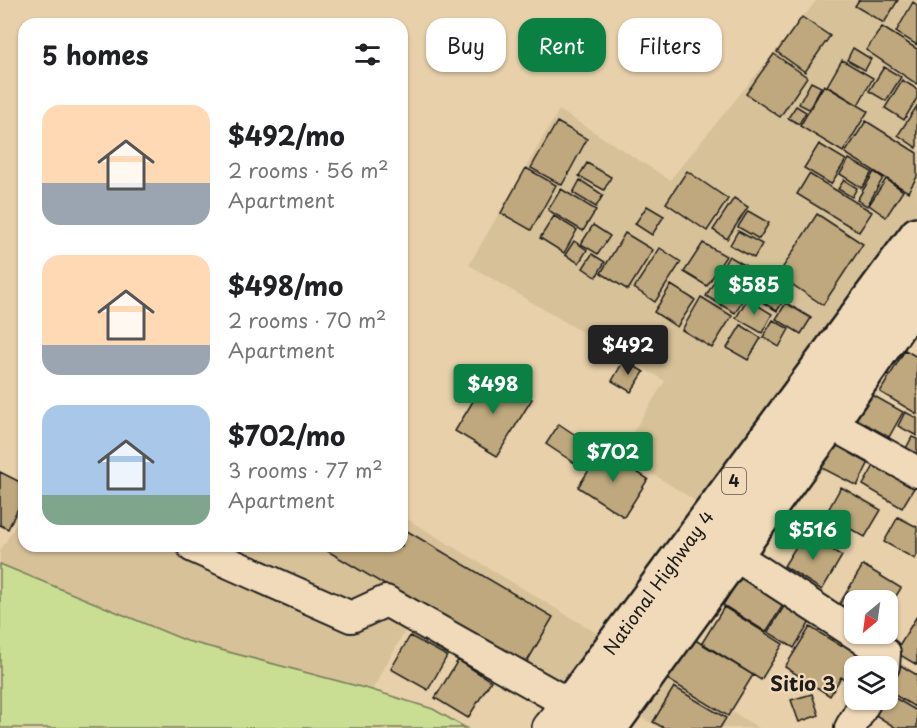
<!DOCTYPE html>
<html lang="en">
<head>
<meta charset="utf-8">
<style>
  :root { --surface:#fff; --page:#f2f2f2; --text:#202124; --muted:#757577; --accent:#0b8043 }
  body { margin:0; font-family:"Playpen Sans",sans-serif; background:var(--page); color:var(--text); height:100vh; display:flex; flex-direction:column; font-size:22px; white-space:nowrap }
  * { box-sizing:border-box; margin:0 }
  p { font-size:20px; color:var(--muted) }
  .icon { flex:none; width:33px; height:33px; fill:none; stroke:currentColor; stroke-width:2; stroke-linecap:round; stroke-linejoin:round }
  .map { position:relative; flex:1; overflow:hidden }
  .sheet { position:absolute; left:18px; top:18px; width:390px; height:534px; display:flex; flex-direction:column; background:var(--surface); border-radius:18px; box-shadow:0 2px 4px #0004 }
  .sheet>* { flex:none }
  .banner { position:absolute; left:426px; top:18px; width:400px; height:54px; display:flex; gap:12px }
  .needle { width:39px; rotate:209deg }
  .buttons { position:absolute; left:844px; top:590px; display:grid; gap:12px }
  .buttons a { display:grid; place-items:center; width:54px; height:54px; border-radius:12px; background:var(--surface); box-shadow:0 2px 4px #0004; font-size:30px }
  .price { position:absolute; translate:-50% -51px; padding:0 14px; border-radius:6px; background:var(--accent); color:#fff; font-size:20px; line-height:39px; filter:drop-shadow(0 2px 3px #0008) }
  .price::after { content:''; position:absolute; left:50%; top:36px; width:18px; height:14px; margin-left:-9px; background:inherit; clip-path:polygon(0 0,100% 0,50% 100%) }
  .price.current { background:#222; color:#fff }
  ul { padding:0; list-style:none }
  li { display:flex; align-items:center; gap:18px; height:150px; padding:0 24px }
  li span { display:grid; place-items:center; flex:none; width:168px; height:120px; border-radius:18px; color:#555 }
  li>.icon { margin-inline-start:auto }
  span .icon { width:72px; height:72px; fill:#fffc; stroke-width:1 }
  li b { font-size:26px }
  h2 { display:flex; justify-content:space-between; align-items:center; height:72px; padding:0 24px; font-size:26px }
  .tag { padding:0 21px; border-radius:18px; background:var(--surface); box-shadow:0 2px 4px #0004; font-size:21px; line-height:54px }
  .tag.current { background:var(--accent); color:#fff }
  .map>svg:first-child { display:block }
  .built { fill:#d7c199 }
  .green { fill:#cade93; stroke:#737d58; stroke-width:1.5 }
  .building { fill:#bfa87d; stroke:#1c1c1c; stroke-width:1.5 }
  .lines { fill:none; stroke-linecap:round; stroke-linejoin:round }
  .minor-casing { stroke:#1c1c1c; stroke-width:34 }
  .major-casing { stroke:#1c1c1c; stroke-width:38 }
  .highway-casing { stroke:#1c1c1c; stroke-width:38 }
  .minor { stroke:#f0dab9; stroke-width:30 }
  .major { stroke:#f0dab9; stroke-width:33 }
  .highway { stroke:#f0dab9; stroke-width:33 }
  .labels { text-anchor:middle; stroke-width:4.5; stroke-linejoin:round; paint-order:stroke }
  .shield { fill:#f0dab9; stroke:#5c554b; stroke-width:1.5 }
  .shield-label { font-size:16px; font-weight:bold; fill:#1c1c1c }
  .street-label { font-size:18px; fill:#1c1c1c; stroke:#f0dab9 }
  .neighbourhood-label { font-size:20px; font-weight:bold; fill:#1c1c1c; stroke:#f0dab9 }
</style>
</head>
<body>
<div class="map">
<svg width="917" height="728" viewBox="0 0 917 728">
  <rect width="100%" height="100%" fill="#e7d0aa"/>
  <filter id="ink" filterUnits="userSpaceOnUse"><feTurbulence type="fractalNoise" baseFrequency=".0167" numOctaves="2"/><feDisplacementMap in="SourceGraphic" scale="12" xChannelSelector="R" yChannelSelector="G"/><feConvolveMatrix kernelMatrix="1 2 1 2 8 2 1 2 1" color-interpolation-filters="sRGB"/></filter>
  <g filter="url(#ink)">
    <!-- built -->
    <path class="built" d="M817,0H917V212L852,307L705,507L620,453L665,381L469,265L559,110L670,180Z
      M24,511V546H402V516L608,640L556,709L407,627L372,690L187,641L0,564V551Z
      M661,678L729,718L733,712L759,728H660L635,714Z"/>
    <!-- green -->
    <path class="green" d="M0,564L187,641L372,690L433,709L466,728H0Z"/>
    <!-- building -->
    <path class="building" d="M859,0H898L884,23L855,6Z
      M913,2L917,5V45L896,32Z
      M802,17L830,36L805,72L777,52Z
      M882,27L917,49V84L866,50Z
      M853,48L871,59L865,70L847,60Z
      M774,54L807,77L780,117L746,94Z
      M842,60L873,78L858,105L827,86Z
      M884,67L901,77L886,101L869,91Z
      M902,80L917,89V98L904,120L885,108Z
      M811,82L821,87L809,109L799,104Z
      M824,85L868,111L843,152L800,126Z
      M796,106L806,112L799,124L788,118Z
      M917,106V148L898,135Z
      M866,121L917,153V177L908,192L845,153Z
      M557,122L587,139L562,185L531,168Z
      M819,144L846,160L831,184L804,168Z
      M849,159L872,172L862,188L840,174Z
      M587,163L611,177L604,190L579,176Z
      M526,168L556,185L531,230L501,213Z
      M687,171L728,199L707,231L666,203Z
      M874,172L883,178L867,206L857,200Z
      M809,174L872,212L859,232L797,194Z
      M886,179L903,191L886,217L869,205Z
      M580,180L603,195L596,207L573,193Z
      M844,180L857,188L852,197L838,189Z
      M561,189L596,210L583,231L548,210Z
      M734,198L748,207L727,239L713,230Z
      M647,206L664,216L652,235L635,224Z
      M748,211L769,223L759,239L738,227Z
      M817,214L863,244L823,305L778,275Z
      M554,216L577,230L564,253L540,238Z
      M593,225L610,236L598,254L581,244Z
      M738,231L762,244L754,258L730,245Z
      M625,233L653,250L628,290L601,273Z
      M574,241L587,250L579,263L565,255Z
      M703,243L726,256L707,286L684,272Z
      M660,248L681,262L655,302L634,288Z
      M592,254L605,262L596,277L583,268Z
      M729,256L758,273L735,313L706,296Z
      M761,276L788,293L777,311L750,295Z
      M671,285L695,300L677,327L654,312Z
      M701,297L732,316L712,348L682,330Z
      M747,299L772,314L762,333L736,318Z
      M786,303L811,318L801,334L776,319Z
      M773,320L789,329L779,347L763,337Z
      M741,325L761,338L748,360L727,348Z
      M905,350L917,357V414L880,392Z
      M624,360L644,372L631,392L612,381Z
      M490,373L532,399L497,456L455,431Z
      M867,392L903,412L889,437L853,417Z
      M905,412L917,418V436L898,426Z
      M559,424L595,448L582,468L546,444Z
      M840,432L875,450L857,486L822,468Z
      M912,437L917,439V466L901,458Z
      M602,450L648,479L624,517L578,487Z
      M879,457L917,483L902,508L863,485Z
      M0,472L24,484V496L8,529L0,525Z
      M841,487L881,510L865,537L849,528L841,541L818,528Z
      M898,517L917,527V555L915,559L884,542Z
      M402,528L553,617L524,667L319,546H402Z
      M805,532L842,556L822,590L784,566Z
      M863,565L901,588L888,609V600H855V619L837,608Z
      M746,568L790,594L766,632L723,605Z
      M790,597L816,612L794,648L768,632Z
      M724,607L783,644L761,680L702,643Z
      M917,616V665L895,652Z
      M810,627L841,646L846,639L877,658L872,666H855V686L841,677L830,696L785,667Z
      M410,636L447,656L428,690L391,669Z
      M692,638L753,675L728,716L667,679Z
      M458,660L491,681L468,718L435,698Z
      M895,662L917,675L915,707L888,691V674Z
      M674,687L726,718L720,728H664L653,722Z
      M812,694L819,715L799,722L791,700Z
      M888,694L917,711V728H896L874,714L883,699H888Z"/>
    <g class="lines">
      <defs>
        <path id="minor" d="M831,424L917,472
          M193,547L351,617L386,601L569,704
          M736,556L885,653L884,666
          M850,728L867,699"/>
        <path id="major" d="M549,728L569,704L917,234
          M610,728L831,424L917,299"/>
        <path id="highway" d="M578,728L641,647L917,265"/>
      </defs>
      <!-- minor casing -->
      <use href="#minor" class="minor-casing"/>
      <!-- major casing -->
      <use href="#major" class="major-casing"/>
      <!-- highway casing -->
      <use href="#highway" class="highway-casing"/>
      <!-- minor -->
      <use href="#minor" class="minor"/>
      <!-- major -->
      <use href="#major" class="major"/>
      <!-- highway -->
      <use href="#highway" class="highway"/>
    </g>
  </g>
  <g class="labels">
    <!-- shield labels -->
    <rect class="shield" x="722" y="468" width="24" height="26" rx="4.5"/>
    <g class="shield-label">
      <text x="734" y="487">4</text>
    </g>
    <!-- street labels -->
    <g class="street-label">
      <text transform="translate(659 583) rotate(-54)" y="6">National Highway 4</text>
    </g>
    <!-- neighbourhood labels -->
    <g class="neighbourhood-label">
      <text x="803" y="691">Sitio 3</text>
    </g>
  </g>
</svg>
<div class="buttons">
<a><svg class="needle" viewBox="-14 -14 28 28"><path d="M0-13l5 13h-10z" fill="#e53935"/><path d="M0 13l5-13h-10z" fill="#757577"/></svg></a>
<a><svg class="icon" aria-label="layers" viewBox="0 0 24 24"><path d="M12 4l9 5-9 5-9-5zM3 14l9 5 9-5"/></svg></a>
</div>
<b class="price" style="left:754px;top:316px">$585</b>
<b class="price current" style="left:628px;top:376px">$492</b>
<b class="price" style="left:493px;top:415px">$498</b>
<b class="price" style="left:613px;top:483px">$702</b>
<b class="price" style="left:813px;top:561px">$516</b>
<div class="banner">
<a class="tag">Buy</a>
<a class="tag current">Rent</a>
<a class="tag">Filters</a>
</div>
<section class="sheet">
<h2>5 homes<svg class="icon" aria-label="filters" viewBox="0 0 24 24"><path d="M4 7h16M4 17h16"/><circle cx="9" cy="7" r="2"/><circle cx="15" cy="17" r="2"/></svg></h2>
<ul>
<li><span style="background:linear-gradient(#ffd9b3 65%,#9aa5b1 0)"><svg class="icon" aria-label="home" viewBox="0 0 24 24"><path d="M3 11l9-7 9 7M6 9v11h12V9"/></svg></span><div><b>$492/mo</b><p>2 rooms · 56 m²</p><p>Apartment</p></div></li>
<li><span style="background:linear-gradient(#ffd9b3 75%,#9aa5b1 0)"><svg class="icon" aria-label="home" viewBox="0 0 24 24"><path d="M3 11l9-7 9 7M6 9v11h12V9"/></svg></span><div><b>$498/mo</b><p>2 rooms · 70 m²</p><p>Apartment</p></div></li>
<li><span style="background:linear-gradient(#a9c7e8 75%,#7fa58c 0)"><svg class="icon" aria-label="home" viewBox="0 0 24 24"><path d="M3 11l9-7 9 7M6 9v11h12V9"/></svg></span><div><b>$702/mo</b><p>3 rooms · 77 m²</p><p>Apartment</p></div></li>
</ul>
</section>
</div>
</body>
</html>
